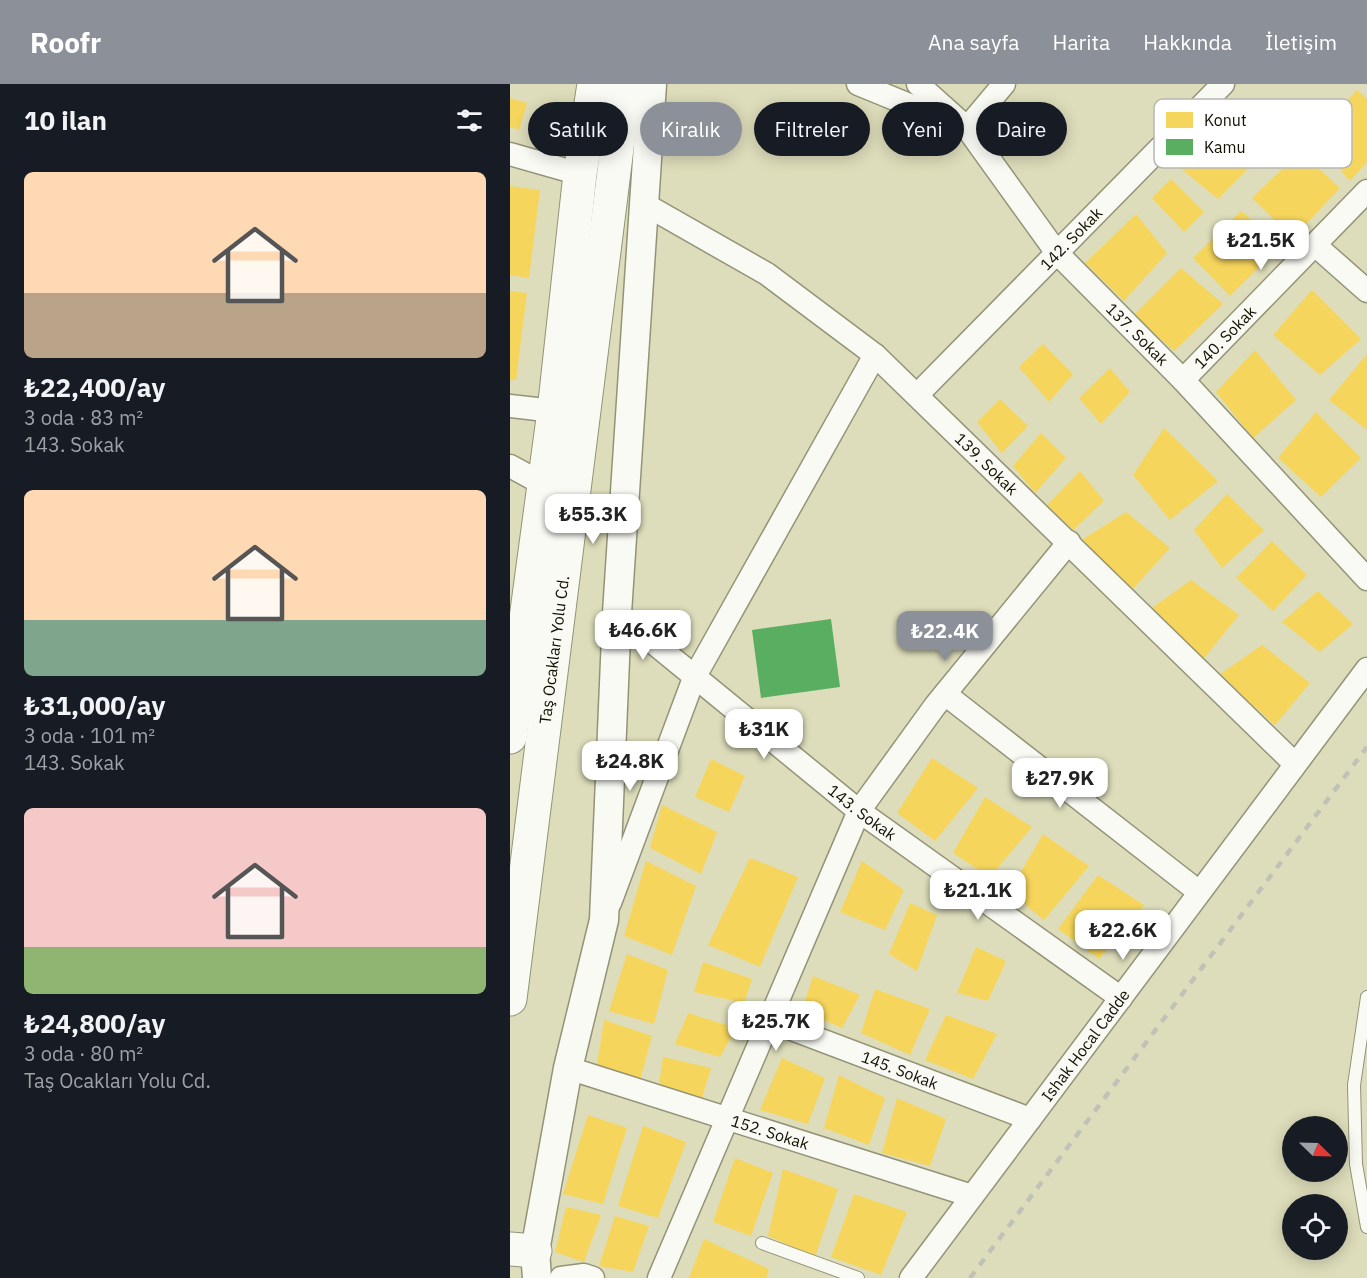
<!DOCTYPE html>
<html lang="tr">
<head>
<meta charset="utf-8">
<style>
  :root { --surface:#171b24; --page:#20242c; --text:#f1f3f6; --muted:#9ea1a6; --accent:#8c9099 }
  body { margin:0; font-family:"IBM Plex Sans",sans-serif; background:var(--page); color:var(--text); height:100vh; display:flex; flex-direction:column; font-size:22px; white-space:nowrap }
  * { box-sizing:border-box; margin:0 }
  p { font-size:20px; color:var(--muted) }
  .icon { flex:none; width:33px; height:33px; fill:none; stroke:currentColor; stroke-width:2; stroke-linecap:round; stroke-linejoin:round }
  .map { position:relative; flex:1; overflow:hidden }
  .drawer { display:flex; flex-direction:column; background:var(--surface); width:510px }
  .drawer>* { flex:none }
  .banner { position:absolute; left:18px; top:18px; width:570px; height:54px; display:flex; gap:12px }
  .needle { width:39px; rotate:113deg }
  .controls { position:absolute; left:772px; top:1032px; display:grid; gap:12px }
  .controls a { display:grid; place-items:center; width:66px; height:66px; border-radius:50%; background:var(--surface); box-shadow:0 3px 15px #0003; font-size:30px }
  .price { position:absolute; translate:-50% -51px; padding:0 14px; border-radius:12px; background:#fff; color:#222; font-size:20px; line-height:39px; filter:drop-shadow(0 2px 3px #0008) }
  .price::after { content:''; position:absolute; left:50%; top:36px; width:18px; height:14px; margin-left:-9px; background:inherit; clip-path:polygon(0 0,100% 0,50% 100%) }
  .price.on { background:var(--accent); color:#fff }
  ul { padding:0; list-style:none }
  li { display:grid; align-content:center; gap:12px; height:318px; padding:0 24px }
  li span { display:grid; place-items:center; height:186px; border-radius:9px; color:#555 }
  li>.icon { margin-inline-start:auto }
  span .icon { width:108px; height:108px; fill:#fffc; stroke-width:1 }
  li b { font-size:26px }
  h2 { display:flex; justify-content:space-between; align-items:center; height:72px; padding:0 24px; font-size:26px }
  .tag { padding:0 21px; border-radius:27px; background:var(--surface); box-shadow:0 3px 15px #0003; font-size:21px; line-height:54px }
  .tag.on { background:var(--accent); color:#fff }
  header { display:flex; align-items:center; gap:36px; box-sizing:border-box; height:84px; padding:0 30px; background:var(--accent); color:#fff }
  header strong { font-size:28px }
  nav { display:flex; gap:33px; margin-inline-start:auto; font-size:21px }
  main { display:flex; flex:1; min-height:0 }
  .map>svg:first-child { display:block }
  .homes { fill:#f6d55c }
  .public { fill:#5aae61 }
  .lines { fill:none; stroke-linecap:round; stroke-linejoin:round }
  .service-casing { stroke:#939378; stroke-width:14 }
  .minor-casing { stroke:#939378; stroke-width:25 }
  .tertiary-casing { stroke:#939378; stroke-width:31 }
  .secondary-casing { stroke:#939378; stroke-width:35 }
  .service { stroke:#fafaf5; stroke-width:12 }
  .minor { stroke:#fafaf5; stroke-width:22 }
  .tertiary { stroke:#fafaf5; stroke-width:28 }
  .secondary { stroke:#fafaf5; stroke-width:33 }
  .rail { stroke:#c1c1b8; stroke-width:4.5; stroke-dasharray:8 8; stroke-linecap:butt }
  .labels { text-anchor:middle; stroke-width:6; stroke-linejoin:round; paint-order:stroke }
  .street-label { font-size:16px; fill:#121000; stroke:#fff }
  .key { fill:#fff; stroke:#b8b7b2; stroke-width:1.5 }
  .key-label { font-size:16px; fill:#121000 }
</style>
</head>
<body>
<header>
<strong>Roofr</strong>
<nav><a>Ana sayfa</a><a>Harita</a><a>Hakkında</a><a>İletişim</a></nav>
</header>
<main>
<section class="drawer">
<h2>10 ilan<svg class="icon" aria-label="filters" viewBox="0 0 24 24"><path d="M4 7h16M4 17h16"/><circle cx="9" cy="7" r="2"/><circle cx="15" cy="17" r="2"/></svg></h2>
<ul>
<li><span style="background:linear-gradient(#ffd9b3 65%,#b9a48a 0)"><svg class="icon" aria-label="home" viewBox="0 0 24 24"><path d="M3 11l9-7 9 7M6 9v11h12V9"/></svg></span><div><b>₺22,400/ay</b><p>3 oda · 83 m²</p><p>143. Sokak</p></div></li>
<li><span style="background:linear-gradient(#ffd9b3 70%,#7fa58c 0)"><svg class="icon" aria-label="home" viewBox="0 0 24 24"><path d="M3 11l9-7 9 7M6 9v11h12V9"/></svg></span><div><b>₺31,000/ay</b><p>3 oda · 101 m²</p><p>143. Sokak</p></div></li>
<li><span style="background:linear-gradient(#f6c9c9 75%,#8fb573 0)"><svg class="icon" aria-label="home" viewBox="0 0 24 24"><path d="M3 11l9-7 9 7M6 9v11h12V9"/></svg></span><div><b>₺24,800/ay</b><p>3 oda · 80 m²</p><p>Taş Ocakları Yolu Cd.</p></div></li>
</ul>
</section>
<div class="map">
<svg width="857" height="1194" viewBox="0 0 857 1194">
  <rect width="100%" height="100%" fill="#ddb"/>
  <!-- homes -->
  <path class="homes" d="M847,6L857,15V78L840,97L803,54Z
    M0,14L17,19L9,46L0,43Z
    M719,33L753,70L708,115L669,83Z
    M790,68L830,104L783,154L742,114Z
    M661,95L694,128L674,148L642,114Z
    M0,102L30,106L19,194L0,191Z
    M731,127L771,161L720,212L683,174Z
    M626,130L657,169L614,217L575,179Z
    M671,184L713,220L664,267L624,231Z
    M802,206L851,255L810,291L763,251Z
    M0,207L17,209L6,296H0Z
    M533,260L563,290L539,318L509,283Z
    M745,266L786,316L743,354L706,308Z
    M857,270V346L819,316Z
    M600,284L620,308L591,340L569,314Z
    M490,315L518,342L492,369L467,338Z
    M806,328L851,374L811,413L768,374Z
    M654,344L708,397L660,436L623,391Z
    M531,349L556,374L525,409L503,382Z
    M570,387L594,417L560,449L536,422Z
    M717,410L754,446L712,484L684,446Z
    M616,428L660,464L621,507L570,457Z
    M762,457L797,491L763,527L726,494Z
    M681,496L729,531L691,578L638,527Z
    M808,507L843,540L810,568L772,538Z
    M752,561L800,599L765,641L709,591Z
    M422,674L468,704L425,757L387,729Z
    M201,675L235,692L219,728L185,713Z
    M475,713L522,743L480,793L443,769Z
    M152,721L207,748L191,790L140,764Z
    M533,750L579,782L534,836L499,808Z
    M240,774L288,793L250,883L198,861Z
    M136,777L186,802L162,871L114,852Z
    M352,777L394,806L375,846L330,828Z
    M588,791L634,821L589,875L548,845Z
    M400,819L427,831L407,887L379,870Z
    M466,863L496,877L478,917L447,909Z
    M117,870L158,886L144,940L99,927Z
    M193,878L242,895L234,919L184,908Z
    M303,892L350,911L332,944L292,927Z
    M365,905L420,925L400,971L351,949Z
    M178,929L226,944L210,973L165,960Z
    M436,931L487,950L463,995L415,976Z
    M94,936L142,952L129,1000L86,987Z
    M153,973L201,984L192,1014L149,1001Z
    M272,974L315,994L298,1040L250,1026Z
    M329,991L375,1014L359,1061L314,1044Z
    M387,1014L436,1035L420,1082L372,1069Z
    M78,1031L117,1044L93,1120L53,1110Z
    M133,1042L176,1058L148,1134L108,1122Z
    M225,1074L263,1089L241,1152L203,1138Z
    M273,1085L328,1105L305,1173L258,1152Z
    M344,1110L397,1128L371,1191L321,1173Z
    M56,1123L91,1131L74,1178L45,1168Z
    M105,1132L139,1142L123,1188L89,1182Z
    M194,1155L259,1185L256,1194H179Z"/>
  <!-- public -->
  <path class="public" d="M321,535L330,603L251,614L242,546Z"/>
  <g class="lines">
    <defs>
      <path id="service" d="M857,913L844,1001L846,1080L857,1143
        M252,1159L348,1194"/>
      <g id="minor">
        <path d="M348,0L441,38"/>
        <path id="s1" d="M408,0L457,44L547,169L673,296L857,495"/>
        <path d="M457,44L494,0"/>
        <path d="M0,70L70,90"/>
        <path id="s2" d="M136,121L257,190L365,271L785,680"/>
        <path d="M805,161L857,207"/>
        <path id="s3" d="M673,296L857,107"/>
        <path id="s4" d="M408,310L713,0"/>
        <path d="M0,322L44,327"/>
        <path d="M0,382L33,400"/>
        <path id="s5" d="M107,529L349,727L611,914"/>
        <path d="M435,610L689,808"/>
        <path d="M100,819L184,594L365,271"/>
        <path id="s6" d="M258,936L520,1035"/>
        <path id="s7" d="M58,984L462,1112"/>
        <path d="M51,1194L74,1191L83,1194"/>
        <path d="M149,1194L349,727L425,622L559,458"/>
        <path id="s8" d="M401,1194L857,585"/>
      </g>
      <path id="tertiary" d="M27,1194L25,1167L58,984L94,836L107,529L142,0"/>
      <g id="secondary">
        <path d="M0,653L44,327L70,90L84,0"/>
        <path id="s9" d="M0,915L115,0"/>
        <path d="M0,1165L25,1167"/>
      </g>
    </defs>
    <!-- service casing -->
    <use href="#service" class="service-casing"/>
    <!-- minor casing -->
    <use href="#minor" class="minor-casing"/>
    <!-- tertiary casing -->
    <use href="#tertiary" class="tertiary-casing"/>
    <!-- secondary casing -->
    <use href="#secondary" class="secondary-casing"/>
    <!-- service -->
    <use href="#service" class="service"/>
    <!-- minor -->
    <use href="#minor" class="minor"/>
    <!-- tertiary -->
    <use href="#tertiary" class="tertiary"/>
    <!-- secondary -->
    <use href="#secondary" class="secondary"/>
    <!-- rail -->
    <path class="rail" d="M460,1194L857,663"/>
  </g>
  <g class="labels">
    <!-- street labels -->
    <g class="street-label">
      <text dy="6" stroke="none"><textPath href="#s4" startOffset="218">142. Sokak</textPath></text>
      <text dy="6" stroke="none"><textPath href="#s1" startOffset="334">137. Sokak</textPath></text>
      <text dy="6" stroke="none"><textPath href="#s3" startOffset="60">140. Sokak</textPath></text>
      <text dy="6" stroke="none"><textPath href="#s2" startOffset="430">139. Sokak</textPath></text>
      <text dy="6" stroke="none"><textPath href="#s9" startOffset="352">Taş Ocakları Yolu Cd.</textPath></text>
      <text dy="6" stroke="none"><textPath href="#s5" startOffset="316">143. Sokak</textPath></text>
      <text dy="6" stroke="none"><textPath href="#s8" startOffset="291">Ishak Hocal Cadde</textPath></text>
      <text dy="6" stroke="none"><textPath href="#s6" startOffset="141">145. Sokak</textPath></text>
      <text dy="6" stroke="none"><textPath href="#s7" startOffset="212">152. Sokak</textPath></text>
    </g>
  </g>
  <!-- legend -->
  <rect x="644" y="15" width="198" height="69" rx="9" class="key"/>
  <rect x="656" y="28" width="27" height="16" fill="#f6d55c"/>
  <rect x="656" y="55" width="27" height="16" fill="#5aae61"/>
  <g class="key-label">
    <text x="694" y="42">Konut</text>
    <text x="694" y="69">Kamu</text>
  </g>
</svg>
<div class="controls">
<a><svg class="needle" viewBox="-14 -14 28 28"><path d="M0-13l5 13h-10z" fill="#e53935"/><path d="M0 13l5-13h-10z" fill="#9ea1a6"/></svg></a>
<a><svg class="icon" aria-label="locate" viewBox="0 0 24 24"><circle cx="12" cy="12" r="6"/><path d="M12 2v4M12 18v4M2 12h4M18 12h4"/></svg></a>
</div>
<b class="price" style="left:751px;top:187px">₺21.5K</b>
<b class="price" style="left:83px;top:461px">₺55.3K</b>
<b class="price" style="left:133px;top:577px">₺46.6K</b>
<b class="price on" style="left:435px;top:578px">₺22.4K</b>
<b class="price" style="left:254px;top:676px">₺31K</b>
<b class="price" style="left:120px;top:708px">₺24.8K</b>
<b class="price" style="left:550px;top:725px">₺27.9K</b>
<b class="price" style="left:468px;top:837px">₺21.1K</b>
<b class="price" style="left:613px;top:877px">₺22.6K</b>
<b class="price" style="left:266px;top:968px">₺25.7K</b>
<div class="banner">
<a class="tag">Satılık</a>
<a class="tag on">Kiralık</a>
<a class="tag">Filtreler</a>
<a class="tag">Yeni</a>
<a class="tag">Daire</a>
</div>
</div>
</main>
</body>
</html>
